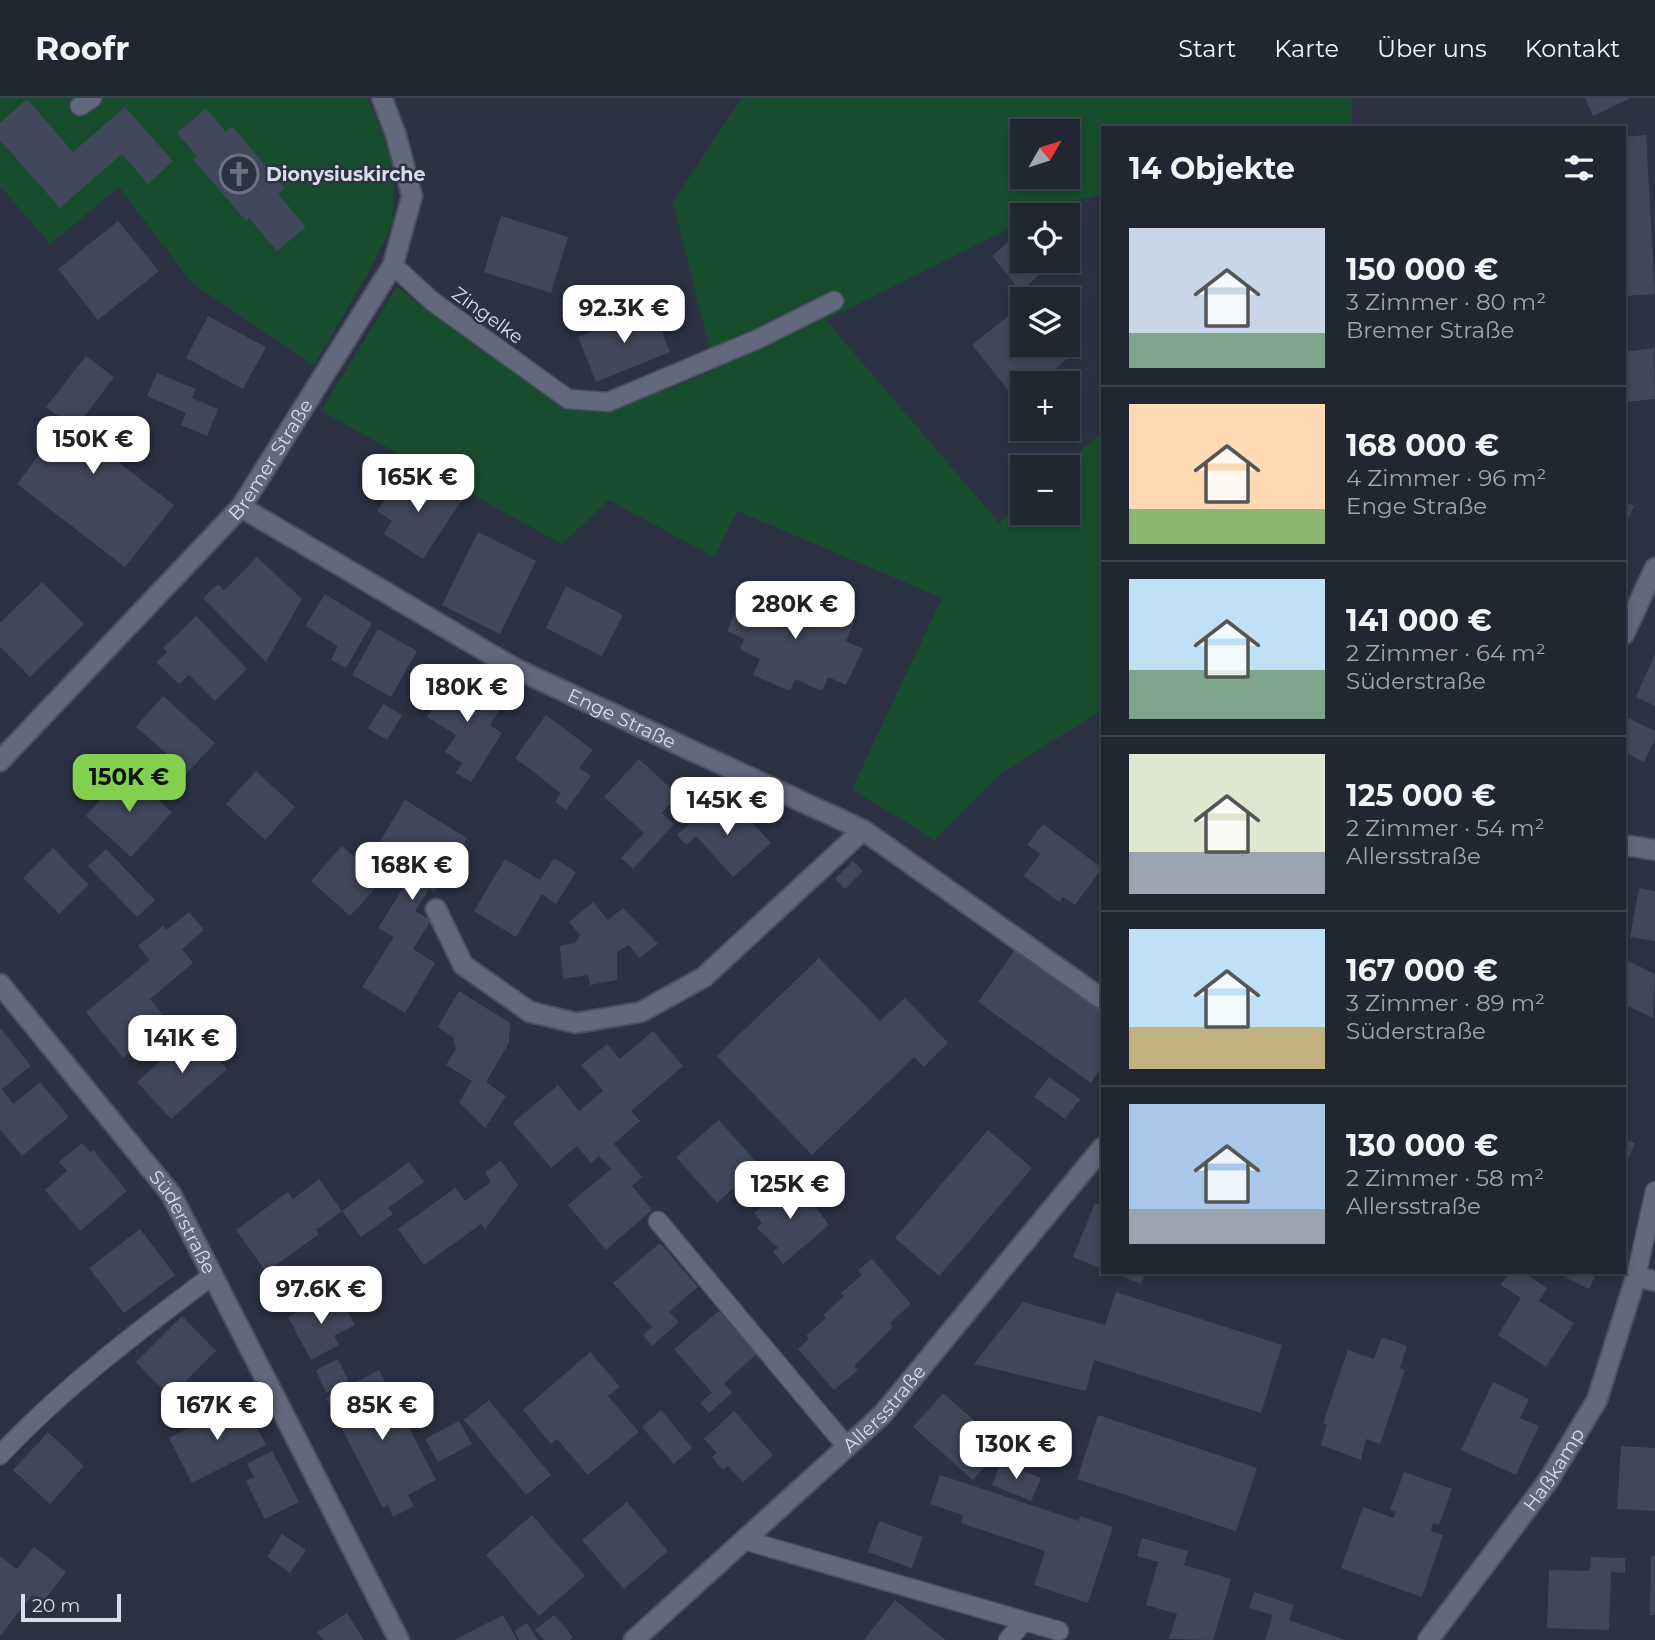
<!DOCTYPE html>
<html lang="de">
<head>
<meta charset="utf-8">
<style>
  :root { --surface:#212633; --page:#292e3b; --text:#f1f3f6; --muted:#a2a5ac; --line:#3e434e; --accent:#83d04e }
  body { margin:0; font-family:Montserrat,sans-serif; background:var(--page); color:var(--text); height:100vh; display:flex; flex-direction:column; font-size:26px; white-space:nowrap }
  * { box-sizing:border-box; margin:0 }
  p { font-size:23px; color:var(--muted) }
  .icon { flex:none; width:38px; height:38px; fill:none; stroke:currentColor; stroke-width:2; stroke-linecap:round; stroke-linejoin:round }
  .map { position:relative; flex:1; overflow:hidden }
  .drawer { position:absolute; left:1101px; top:28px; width:525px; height:1148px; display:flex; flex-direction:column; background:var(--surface); border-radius:0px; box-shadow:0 4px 10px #0003,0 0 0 2px var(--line) }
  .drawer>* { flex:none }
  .needle { width:46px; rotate:51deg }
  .fabs { position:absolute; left:1010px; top:21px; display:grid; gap:14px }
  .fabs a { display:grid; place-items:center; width:70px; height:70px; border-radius:0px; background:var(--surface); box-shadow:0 4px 10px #0003,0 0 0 2px var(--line); font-size:35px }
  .scale { position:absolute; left:21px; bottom:18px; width:100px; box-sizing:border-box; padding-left:7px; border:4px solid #dadeea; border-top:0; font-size:19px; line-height:24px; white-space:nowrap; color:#dadeea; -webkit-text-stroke:5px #2c3244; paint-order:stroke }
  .price { position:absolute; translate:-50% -60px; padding:0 16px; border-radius:14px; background:#fff; color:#222; font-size:23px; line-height:46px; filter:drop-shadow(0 2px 4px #0008) }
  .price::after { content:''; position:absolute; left:50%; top:42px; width:21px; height:16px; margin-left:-10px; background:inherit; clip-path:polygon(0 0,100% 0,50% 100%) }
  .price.selected { background:var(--accent); color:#111 }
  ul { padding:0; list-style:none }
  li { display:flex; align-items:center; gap:21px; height:175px; padding:0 28px }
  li+li { border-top:2px solid var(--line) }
  li span { display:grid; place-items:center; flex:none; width:196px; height:140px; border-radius:0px; color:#555 }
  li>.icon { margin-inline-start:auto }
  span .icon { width:84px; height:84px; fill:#fffc; stroke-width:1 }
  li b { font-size:30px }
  h2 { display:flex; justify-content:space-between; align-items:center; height:84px; padding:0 28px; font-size:30px }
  header { display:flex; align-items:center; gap:42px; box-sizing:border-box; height:98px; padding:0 35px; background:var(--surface); border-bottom:2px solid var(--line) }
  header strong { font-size:33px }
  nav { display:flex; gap:38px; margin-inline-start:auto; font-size:24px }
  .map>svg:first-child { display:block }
  .green { fill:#174d2d; fill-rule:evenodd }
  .building { fill:#41475a }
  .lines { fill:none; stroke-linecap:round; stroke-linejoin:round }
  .service-casing { stroke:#4c5060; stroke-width:21 }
  .minor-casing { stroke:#4c5060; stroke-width:23 }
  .service { stroke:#62697d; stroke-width:18 }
  .minor { stroke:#62697d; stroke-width:19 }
  .labels { text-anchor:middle; stroke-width:5; stroke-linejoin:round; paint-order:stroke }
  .poi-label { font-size:19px; font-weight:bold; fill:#dadeea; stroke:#2c3244; text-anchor:start }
  .street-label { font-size:19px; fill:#dadeea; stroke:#2c3244 }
</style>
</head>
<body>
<header>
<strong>Roofr</strong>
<nav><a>Start</a><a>Karte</a><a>Über uns</a><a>Kontakt</a></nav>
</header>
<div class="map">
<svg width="1655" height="1542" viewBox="0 0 1655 1542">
  <rect width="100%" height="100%" fill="#2c3244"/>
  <!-- green -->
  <path class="green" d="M0,0H367L394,61L393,124L372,168L314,267L192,185L119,89L50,146L0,88Z
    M742,0H1352V30H1102V97L1058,106L1036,117H1022V124L826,222L999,425L1022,405V415H1068V369H1062L1102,334V612L1003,674L935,742L852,691L942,500L737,413L714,459L609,402L562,446L321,313L397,189L566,311L611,313L715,272L673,104ZM1022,33H1068V79H1022Z"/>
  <!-- building -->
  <path class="building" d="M1585,0H1631L1593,18Z
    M27,1L73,54L125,9L173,63L148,86L122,56L60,110L0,42V25Z
    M206,10L226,34L232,28L285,91L278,96L306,129L277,153L249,120L246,123L193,61L197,58L177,35Z
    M1646,37L1655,196L1624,198V39Z
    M501,118L568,139L551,195L484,174Z
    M118,123L159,173L98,222L58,171Z
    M1022,132V163H1055L1021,193L992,158Z
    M1022,207V247H1055L1067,261L1038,285H1022V298L1017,303L972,247Z
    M653,210L670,254L596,284L578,239Z
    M208,218L266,249L243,291L186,260Z
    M1654,250L1655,301L1624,304V254Z
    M86,258L114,279L75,331L174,407L125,469L17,386L65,323L46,309Z
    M157,275L196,291L192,300L218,311L207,338L181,327L186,315L147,298Z
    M400,378L428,396L436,383L463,400L423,461L384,436L392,423L377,413Z
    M1624,403L1634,408L1624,430Z
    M478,434L536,463L500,536L442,507Z
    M257,459L302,501L266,564L203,500L218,486L224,493Z
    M42,484L84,526L30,579L0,549V525Z
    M770,487L854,525L846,543L863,551L846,587L828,579L822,593L795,581L790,593L753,577L760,561L740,551L744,541L727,533L742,499L761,508Z
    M566,488L623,517L602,558L546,530Z
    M325,496L372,525L346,570L331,562L338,548L305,528Z
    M196,518L247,571L215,603L189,577L179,586L156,564L167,554L163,550Z
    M378,531L417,553L391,599L352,577Z
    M1655,556V608L1636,599Z
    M454,576L503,606L490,627L502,635L471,684L456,675L462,665L445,654L456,637L427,619Z
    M163,598L215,645L179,684L172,678L181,668L136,629Z
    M383,606L402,617L387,642L368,631Z
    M546,617L593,652L579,670L591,678L566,712L555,704L561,695L515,660Z
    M1628,620L1655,633V641L1644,664L1624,654V628Z
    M639,661L678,697L662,715L674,726L633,771L621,760L644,735L604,699Z
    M126,672L172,714L131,759L86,718Z
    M256,673L295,709L265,742L226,706Z
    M405,702L467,740L434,794L429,791L415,813L431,822L413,851L435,865L405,915L362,889L394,839L378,830L410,779L396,770L403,760L379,745Z
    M733,704L771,745L733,779L696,738L686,747L677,737L707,709L716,719Z
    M1043,726L1102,770L1075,807L1063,799L1059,804L1024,778L1040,756L1027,747Z
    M342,748L382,783L350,818L311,783Z
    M53,750L89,787L59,816L23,780Z
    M106,751L155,802L137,819L88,768Z
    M554,760L576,774L556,806L542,796L516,839L474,813L505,761L540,782Z
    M853,763L863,773L845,791L835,781Z
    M1639,790L1655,793V843L1630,839Z
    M593,804L608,822L623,810L658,846L639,860L629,847L617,854V882L590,887L588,877L563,881L560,848L575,845L580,837L569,824Z
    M189,814L204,832L182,851L193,865L150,901L168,923L123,960L86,914L150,862L138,848L163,828L166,832Z
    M1017,849L1102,911V968L1091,985L978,904Z
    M819,860L880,923L905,900L948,945L924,969L914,959L812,1057L717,958Z
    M1624,861L1655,876L1653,920L1624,906Z
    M459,893L510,925L509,945L486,984L506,998L485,1030L459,1004L472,983L446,967L456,951L453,939L438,929Z
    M0,930L31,968L2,991L13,1006L40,984L69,1019L22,1058L0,1031Z
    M193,933L227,971L171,1021L137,984Z
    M653,933L683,968L631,1013L640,1023L614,1046L642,1079L632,1088L652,1112L606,1152L568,1107L611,1071L599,1058L591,1065L577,1048L551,1070L513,1025L558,987L579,1013L603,993L581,967L607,946L620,961Z
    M1049,979L1080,1001L1065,1021L1034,999Z
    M719,1022L759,1067L717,1105L676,1059Z
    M988,1032L1032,1070L939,1178L895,1140Z
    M1624,1041L1635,1045L1624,1069Z
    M82,1045L90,1054L93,1052L127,1093L80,1133L45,1092L67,1073L59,1064Z
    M501,1063L518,1087L485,1131L481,1126L424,1167L398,1131L455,1090L465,1103L491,1084L485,1074Z
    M409,1064L424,1084L388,1110L393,1116L361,1139L342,1113Z
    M319,1081L342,1113L316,1132L319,1136L266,1174L236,1132L288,1094L293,1101Z
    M795,1081L829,1127L783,1166L773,1154L778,1150L757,1130L762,1125L754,1115Z
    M1095,1105L1102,1108V1171L1073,1159Z
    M140,1131L175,1177L124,1215L89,1170Z
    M660,1145L698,1189L669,1214L679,1224L652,1248L643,1237L652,1229L613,1185Z
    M872,1161L911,1206L890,1225L893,1229L854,1268L858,1272L834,1292L798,1251L809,1241L806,1238L826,1220L823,1217L844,1198L841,1195L862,1177L858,1172Z
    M1112,1174H1146L1141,1186Z
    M1509,1174H1523L1547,1190L1539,1203L1574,1225L1546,1269L1498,1237L1521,1200L1501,1187Z
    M1555,1174H1597L1589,1191Z
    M1116,1194L1282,1247L1261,1315L1094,1262L1086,1293L974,1266L1023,1204L1105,1227Z
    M330,1197L337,1210L344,1206L355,1227L334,1238L339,1247L311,1262L288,1219Z
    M719,1213L757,1256L724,1285L732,1295L709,1315L700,1305L712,1295L674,1251Z
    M182,1218L216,1253L170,1299L136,1264Z
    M1382,1239L1407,1248L1400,1270L1405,1272L1380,1346L1366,1341L1361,1362L1321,1347L1327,1327L1323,1325L1348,1252L1374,1261Z
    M590,1254L620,1289L608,1298L639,1334L588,1377L557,1341L551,1346L523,1312Z
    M338,1261L349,1284L326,1295L316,1272Z
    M379,1272L436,1382L408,1397L414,1408L393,1419L388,1407L383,1410L326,1300Z
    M1493,1284L1529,1301L1520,1320L1539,1328L1516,1377L1461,1352Z
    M943,1295L1003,1348L973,1382L913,1329Z
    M243,1302L266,1347L192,1385L169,1340Z
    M489,1302L551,1377L526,1397L464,1322Z
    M661,1312L692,1350L674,1366L642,1329Z
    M734,1313L773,1357L743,1384L728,1368L723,1372L712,1359L717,1355L704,1341Z
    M1098,1317L1257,1370L1236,1433L1077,1381Z
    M459,1323L472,1346L438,1364L425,1341Z
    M48,1334L84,1368L50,1406L13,1372Z
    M1621,1348L1655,1350V1413L1617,1411Z
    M272,1353L299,1404L265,1421L246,1383L254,1379L247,1366Z
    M1001,1364L1041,1380L1031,1403L992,1387Z
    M1404,1374L1452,1391L1439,1427L1433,1425L1431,1433L1443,1437L1422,1499L1341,1470L1363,1409L1394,1420L1396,1414L1390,1412Z
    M940,1377L1079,1423L1080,1418L1113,1429L1088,1505L1034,1487L1045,1453L961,1425L963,1417L930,1406Z
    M627,1404L668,1453L624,1491L582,1442Z
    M532,1417L585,1478L539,1518L486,1457Z
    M879,1423L923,1439L912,1470L868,1454Z
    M282,1436L306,1452L290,1475L267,1459Z
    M1142,1440L1188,1453L1184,1467L1231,1481L1213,1542L1169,1541L1177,1516L1146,1507L1158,1464L1137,1458Z
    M34,1449L66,1474L42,1505L32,1497L0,1538V1458L17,1471Z
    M1651,1458H1655V1517H1650Z
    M1591,1459L1625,1460V1475L1611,1474L1609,1532L1547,1530L1549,1472L1590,1473Z
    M1254,1494L1294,1507L1289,1522L1345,1542H1265L1273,1517L1249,1510Z
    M895,1502L946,1542H864Z
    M347,1515L364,1542H323L317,1534Z
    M503,1517L517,1542H454Z
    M554,1517L573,1539L570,1542H544L535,1532Z
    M527,1525L538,1542H519L515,1533Z"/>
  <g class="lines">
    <defs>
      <path id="service" d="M80,8L92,0
        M393,167L432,203L568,301L608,304L758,241L834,203
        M658,1123L847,1349
        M1636,1179L1655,1093
        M0,1357C64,1289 138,1233 213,1177
        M744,1442L1059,1533
        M1008,1542L1024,1523"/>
      <g id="minor">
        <path id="s1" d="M241,409L514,570L863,732L1102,901"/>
        <path d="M1624,536L1655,470"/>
        <path id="s2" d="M0,663L241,409L393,167L412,98L396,37L382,0"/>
        <path d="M1624,747L1655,752"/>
        <path d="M436,811L463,867L530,914L576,925L641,914L704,879L863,732"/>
        <path id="s3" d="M0,886L171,1096L399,1542"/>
        <path id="s4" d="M634,1542L882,1317L1102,1050"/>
        <path id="s5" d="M1428,1542L1548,1383L1597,1302L1636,1179L1655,1183"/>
      </g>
    </defs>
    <!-- service casing -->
    <use href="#service" class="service-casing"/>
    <!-- minor casing -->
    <use href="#minor" class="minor-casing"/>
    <!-- service -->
    <use href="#service" class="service"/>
    <!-- minor -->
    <use href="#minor" class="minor"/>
  </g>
  <!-- icons -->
  <defs>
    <symbol id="church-ring" viewBox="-11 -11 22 22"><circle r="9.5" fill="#2c3244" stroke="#6b7280" stroke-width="1.5"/><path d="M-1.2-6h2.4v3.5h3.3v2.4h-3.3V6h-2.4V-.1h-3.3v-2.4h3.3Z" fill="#6b7280"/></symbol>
  </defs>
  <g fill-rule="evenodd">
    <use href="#church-ring" x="217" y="54" width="44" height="44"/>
  </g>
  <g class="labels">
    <!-- poi labels -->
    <g class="poi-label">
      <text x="266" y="83">Dionysiuskirche</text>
    </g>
    <!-- street labels -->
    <g class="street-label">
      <text transform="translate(488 217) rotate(36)" y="7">Zingelke</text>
      <text dy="7" stroke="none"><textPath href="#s2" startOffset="406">Bremer Straße</textPath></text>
      <text dy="7" stroke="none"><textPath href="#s1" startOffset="436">Enge Straße</textPath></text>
      <text dy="7" stroke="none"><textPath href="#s3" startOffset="301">Süderstraße</textPath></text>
      <text dy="7" stroke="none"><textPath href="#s4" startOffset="341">Allersstraße</textPath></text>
      <text dy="7" stroke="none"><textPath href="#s5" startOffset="212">Haßkamp</textPath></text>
    </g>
  </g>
</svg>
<div class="fabs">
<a><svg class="needle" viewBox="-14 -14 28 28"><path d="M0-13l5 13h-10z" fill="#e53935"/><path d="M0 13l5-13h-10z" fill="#a2a5ac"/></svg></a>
<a><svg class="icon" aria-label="locate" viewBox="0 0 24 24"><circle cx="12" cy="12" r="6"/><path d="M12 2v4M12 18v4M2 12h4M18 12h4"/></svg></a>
<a><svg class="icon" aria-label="layers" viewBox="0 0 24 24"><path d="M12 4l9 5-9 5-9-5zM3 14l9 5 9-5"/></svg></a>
<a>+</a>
<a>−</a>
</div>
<div class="scale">20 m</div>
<b class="price" style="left:624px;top:247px">92.3K €</b>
<b class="price" style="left:93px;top:378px">150K €</b>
<b class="price" style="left:418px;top:416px">165K €</b>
<b class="price" style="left:795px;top:543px">280K €</b>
<b class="price" style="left:467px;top:626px">180K €</b>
<b class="price selected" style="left:129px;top:716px">150K €</b>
<b class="price" style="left:727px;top:739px">145K €</b>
<b class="price" style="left:412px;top:804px">168K €</b>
<b class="price" style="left:182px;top:977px">141K €</b>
<b class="price" style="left:790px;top:1123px">125K €</b>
<b class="price" style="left:321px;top:1228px">97.6K €</b>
<b class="price" style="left:217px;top:1344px">167K €</b>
<b class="price" style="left:382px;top:1344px">85K €</b>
<b class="price" style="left:1016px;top:1383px">130K €</b>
<section class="drawer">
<h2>14 Objekte<svg class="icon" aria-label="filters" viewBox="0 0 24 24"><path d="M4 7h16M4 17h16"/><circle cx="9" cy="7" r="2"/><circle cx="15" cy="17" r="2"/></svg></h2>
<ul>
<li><span style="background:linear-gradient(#c9d6e8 75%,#7fa58c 0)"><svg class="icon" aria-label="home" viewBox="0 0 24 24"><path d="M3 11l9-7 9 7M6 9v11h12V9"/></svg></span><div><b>150 000 €</b><p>3 Zimmer · 80 m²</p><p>Bremer Straße</p></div></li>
<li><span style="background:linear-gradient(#ffd9b3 75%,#8fb573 0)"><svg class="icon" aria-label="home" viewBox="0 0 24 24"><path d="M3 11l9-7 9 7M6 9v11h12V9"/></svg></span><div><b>168 000 €</b><p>4 Zimmer · 96 m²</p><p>Enge Straße</p></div></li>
<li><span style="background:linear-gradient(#bfe0f5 65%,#7fa58c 0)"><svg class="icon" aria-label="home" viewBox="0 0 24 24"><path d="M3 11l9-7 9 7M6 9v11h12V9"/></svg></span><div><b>141 000 €</b><p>2 Zimmer · 64 m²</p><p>Süderstraße</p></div></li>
<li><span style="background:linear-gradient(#dfe7d0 70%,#9aa5b1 0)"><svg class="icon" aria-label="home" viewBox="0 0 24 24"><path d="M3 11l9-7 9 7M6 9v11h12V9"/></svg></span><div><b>125 000 €</b><p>2 Zimmer · 54 m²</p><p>Allersstraße</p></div></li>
<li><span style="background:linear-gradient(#bfe0f5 70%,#c2b280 0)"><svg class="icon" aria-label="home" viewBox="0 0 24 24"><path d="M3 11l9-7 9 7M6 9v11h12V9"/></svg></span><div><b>167 000 €</b><p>3 Zimmer · 89 m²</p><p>Süderstraße</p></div></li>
<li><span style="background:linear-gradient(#a9c7e8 75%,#9aa5b1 0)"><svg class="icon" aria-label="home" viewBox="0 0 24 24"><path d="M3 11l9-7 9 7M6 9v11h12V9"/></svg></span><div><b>130 000 €</b><p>2 Zimmer · 58 m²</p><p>Allersstraße</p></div></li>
</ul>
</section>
</div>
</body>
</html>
